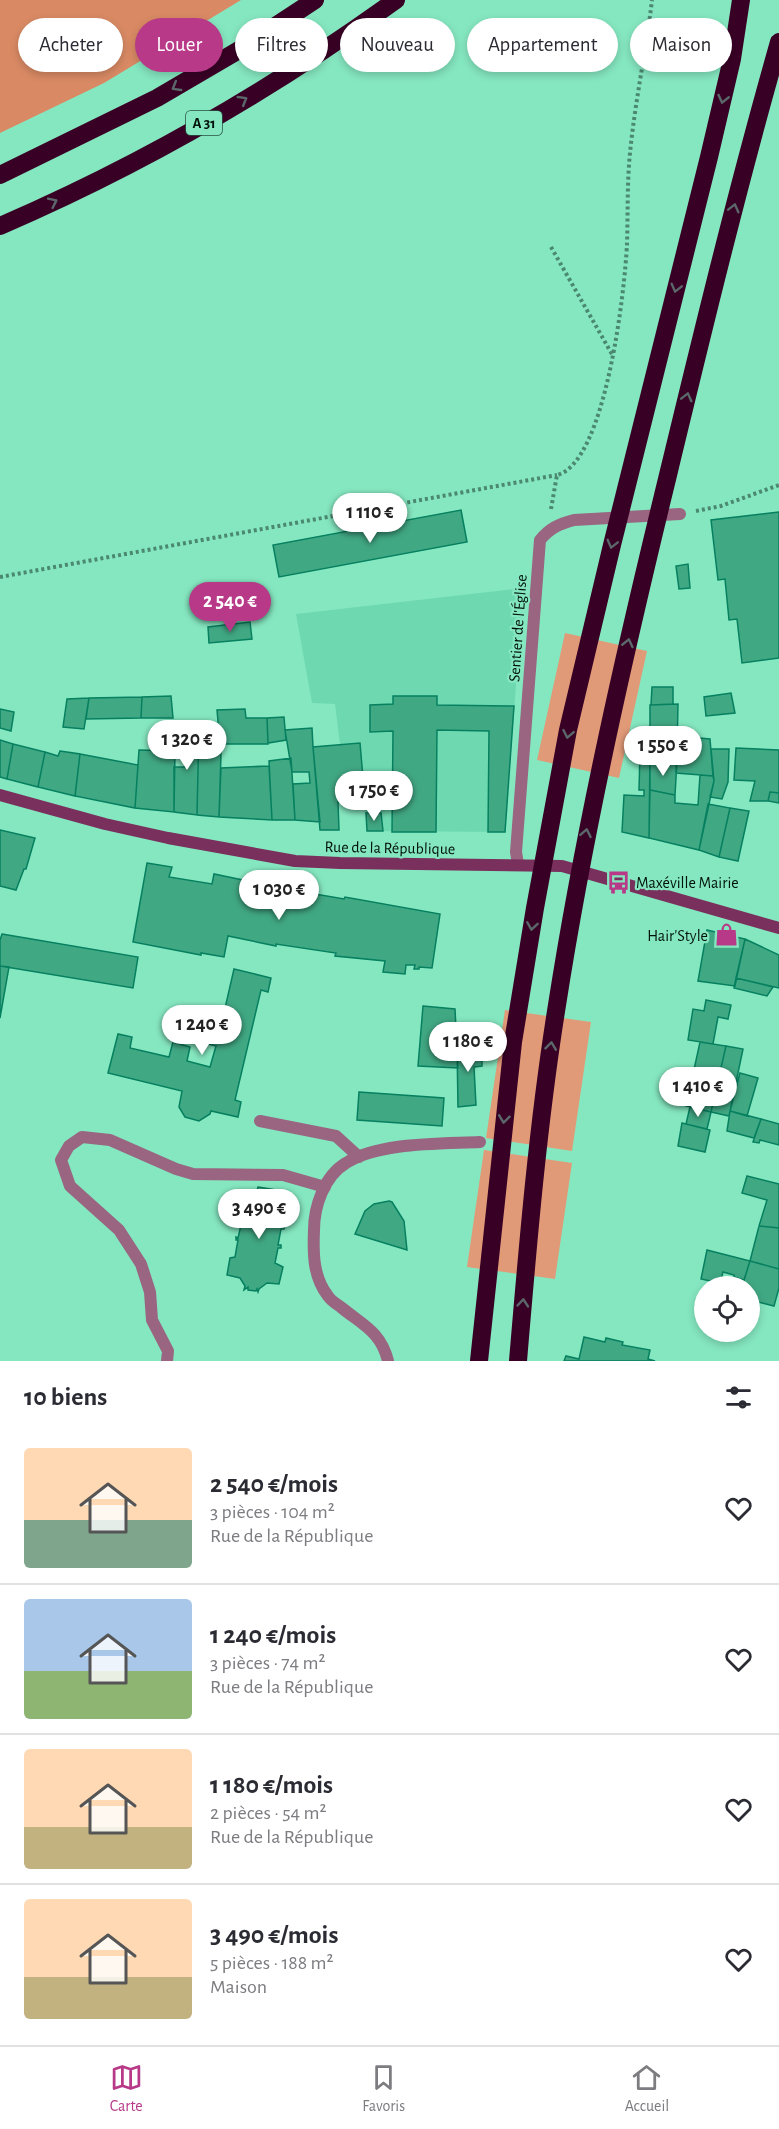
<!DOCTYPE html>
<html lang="fr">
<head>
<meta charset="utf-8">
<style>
  :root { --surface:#fff; --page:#f2f2f3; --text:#2b2b33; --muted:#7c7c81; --line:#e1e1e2; --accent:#b73987 }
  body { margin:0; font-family:"Alegreya Sans",sans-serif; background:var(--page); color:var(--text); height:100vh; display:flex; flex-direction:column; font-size:22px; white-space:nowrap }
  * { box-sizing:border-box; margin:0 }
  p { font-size:20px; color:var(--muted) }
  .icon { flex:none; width:33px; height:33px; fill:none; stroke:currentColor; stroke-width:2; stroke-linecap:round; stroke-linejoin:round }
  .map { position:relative; height:1361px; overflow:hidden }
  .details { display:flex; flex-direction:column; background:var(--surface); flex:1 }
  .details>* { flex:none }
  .guide { position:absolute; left:18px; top:18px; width:744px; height:54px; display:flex; gap:12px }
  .fabs { position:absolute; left:694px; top:1276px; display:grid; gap:12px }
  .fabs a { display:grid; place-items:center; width:66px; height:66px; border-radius:50%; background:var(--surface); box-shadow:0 3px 9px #0003; font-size:30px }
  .price { position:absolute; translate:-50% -51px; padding:0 14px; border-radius:21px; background:#fff; color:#222; font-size:20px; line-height:39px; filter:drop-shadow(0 2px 3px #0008) }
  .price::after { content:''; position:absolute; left:50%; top:36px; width:18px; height:14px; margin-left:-9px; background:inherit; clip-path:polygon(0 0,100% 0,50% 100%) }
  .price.on { background:var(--accent); color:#fff }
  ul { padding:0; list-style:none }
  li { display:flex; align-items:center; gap:18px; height:150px; padding:0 24px }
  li+li { border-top:2px solid var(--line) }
  li span { display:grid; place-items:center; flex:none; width:168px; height:120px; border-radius:6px; color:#555 }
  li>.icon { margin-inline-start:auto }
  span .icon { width:72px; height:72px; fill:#fffc; stroke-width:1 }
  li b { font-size:26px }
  h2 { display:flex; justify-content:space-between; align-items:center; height:72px; padding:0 24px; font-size:26px }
  .chip { padding:0 21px; border-radius:27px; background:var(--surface); box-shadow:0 3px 9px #0003; font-size:21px; line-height:54px }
  .chip.on { background:var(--accent); color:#fff }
  .tabs { display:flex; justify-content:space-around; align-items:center; height:84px; border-top:2px solid var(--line); background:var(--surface); font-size:16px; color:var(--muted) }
  .tabs a { display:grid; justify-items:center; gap:3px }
  .tabs .on { color:var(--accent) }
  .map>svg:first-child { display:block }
  .built { fill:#6ed9b1 }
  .green { fill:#e19a78 }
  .forest { fill:#d98a64 }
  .building { fill:#41a884; stroke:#06805f; stroke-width:1.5 }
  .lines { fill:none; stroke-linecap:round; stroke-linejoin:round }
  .path { stroke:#4a8870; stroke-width:4; stroke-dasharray:3 3; stroke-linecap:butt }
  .lane { stroke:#996581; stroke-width:12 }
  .secondary { stroke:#7a305c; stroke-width:12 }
  .highway { stroke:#390025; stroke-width:18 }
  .oneway { stroke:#5b686b }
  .labels { text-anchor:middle; stroke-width:4.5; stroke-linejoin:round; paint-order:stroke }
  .shield { fill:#85e7c0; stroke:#285241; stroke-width:1.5 }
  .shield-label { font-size:15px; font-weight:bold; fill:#00120b }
  .street-label { font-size:16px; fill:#00120b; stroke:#85e7c0 }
  .poi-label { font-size:16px; fill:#00120b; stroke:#85e7c0; text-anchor:start }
</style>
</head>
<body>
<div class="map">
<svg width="779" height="1361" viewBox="0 0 779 1361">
  <rect width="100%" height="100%" fill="#85e7c0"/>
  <!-- built -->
  <path class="built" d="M514,589L521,619L505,832L367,831L360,744L340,745L335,704L312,703L296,614Z"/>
  <!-- green -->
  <path class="green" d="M565,633L647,651L619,778L537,760Z
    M505,1010L591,1022L572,1151L486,1138Z
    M484,1150L572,1163L555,1279L467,1267Z"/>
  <!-- forest -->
  <path class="forest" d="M0,0H241L104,83L0,133Z"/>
  <!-- building -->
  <path class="building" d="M461,510L467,542L279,577L273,545Z
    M779,512V658L742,663L737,619L729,620L725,579L718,580L711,520Z
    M688,564L690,588L679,589L676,566Z
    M250,622L252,639L209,643L208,627Z
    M652,687H673V704L651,705Z
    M731,693L735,713L706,716L704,697Z
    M171,696L173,718H141L142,697Z
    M393,696H437V705L514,706L505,832H488L489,731L437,730L436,832H392L393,731L370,732V705L393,704Z
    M142,697L141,718L86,719L89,698Z
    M89,698L84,729L63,727L67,699Z
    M678,704L677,753H650V705Z
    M0,709L14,712L11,731L0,728Z
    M245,709L246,718H267L268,744H220L217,710Z
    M284,717L286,740L268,743L267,718Z
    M199,726H218L221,754L219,817L197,815Z
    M199,726L197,815L174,812V767H185L186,745H174L173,727Z
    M312,728L313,747L320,822L295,820L293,784L310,783L309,772H292L285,730Z
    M677,736L710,739L713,776L676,773Z
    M0,740L13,744L7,779L0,777Z
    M360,743L365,801L338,802L339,830H320L313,747Z
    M13,744L45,752L38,787L7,779Z
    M736,748L779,750V793L770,792L768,801H750L755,781L734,780Z
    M711,749H729L728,782L722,799L710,797L714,781Z
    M139,750L175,751L174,812L135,808Z
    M60,751L80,754L75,796L38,787L45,752L58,756Z
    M640,753H650L649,838L622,832L624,795L644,796V790H639Z
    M80,754L138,765L135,808L75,796Z
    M291,758L295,820H272L269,761Z
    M677,761L675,795L650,790V762Z
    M269,766L272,820L219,817L221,768Z
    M700,775L713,776L714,781L699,850L649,838L650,790L675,795V803L698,805Z
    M770,792L779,793V803L768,801Z
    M708,804L730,808L719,857L699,850Z
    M730,808L749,811L738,861L719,857Z
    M366,813H381L383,831H367Z
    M0,830L35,838L26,869H24L16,890L0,886Z
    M147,863L172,867L169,877L212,884L214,874L262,884V882L286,886V889L344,899L345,897L440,914L432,968L419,967V969H414L415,965H406L405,974L383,972L385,961L335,956L336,953L276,944V946L228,936L224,957L201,953V955L133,942Z
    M707,930L745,939L735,986L698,981Z
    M2,934L138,957L133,988L0,966V940Z
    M745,939L779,955V988L736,978Z
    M0,966L9,967L0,1018Z
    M234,969L271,978L268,992L261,990L235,1100L241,1102L238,1117L211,1111L210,1114L199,1121L185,1117L179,1107L182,1091L108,1073L118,1034L132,1037L130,1048L169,1057L173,1042L190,1047L187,1061L210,1067L216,1046L204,1043L208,1027L220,1030Z
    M736,978L773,987L767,996L734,988Z
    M706,1000L731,1005L728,1019L718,1017L713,1044L688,1040L693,1009L704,1011Z
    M423,1006L455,1009L458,1068L418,1066Z
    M700,1042L726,1046L711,1112L686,1106Z
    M478,1045L482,1046V1066L474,1067L476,1105L458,1107L457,1046Z
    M726,1046L743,1049L729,1116L711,1112Z
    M740,1073L758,1078L747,1116L730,1111Z
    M359,1092L444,1098L442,1126L357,1120Z
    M690,1107L711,1112L707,1129L686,1124Z
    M730,1111L761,1119L754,1138L727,1131Z
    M761,1119L779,1124V1145L760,1140L759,1143L753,1142Z
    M682,1123L710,1130L705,1152L678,1146Z
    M747,1176L779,1184V1228L759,1226L767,1200L742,1193Z
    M258,1187L277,1190L276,1194L282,1195L280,1202L288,1204V1207H285L282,1225L285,1226L284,1229H281L278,1245H281V1248H278L275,1263L283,1267L279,1284L267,1283L259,1289L258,1292L257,1289L256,1291L248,1290V1287L244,1290L245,1286L240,1278L227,1275L230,1258L235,1257L238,1240H236V1237L238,1238L242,1221H239V1218H242L246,1199L243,1198L244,1196L251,1198L253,1190L257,1191Z
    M389,1201L392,1202L404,1221L407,1250L355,1234L365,1211L374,1204Z
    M759,1226L779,1228V1269L750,1261Z
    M707,1250L750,1261L744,1280L734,1277V1275L723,1272L720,1283L701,1279Z
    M750,1261L779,1269V1288L774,1306L750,1300V1287H742Z
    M584,1337L605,1342L606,1338L623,1342L622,1345L650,1350L648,1359L655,1361H564L566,1356L579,1359Z"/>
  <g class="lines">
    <!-- path -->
    <path class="path" d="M551,247L613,356
      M551,509L557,475C606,463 625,288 627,244C628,213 627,183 630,153C635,102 646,51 652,0
      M696,511L721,506L779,485
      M0,577L557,475"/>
    <!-- lane -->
    <path class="lane" d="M518,864L516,852L540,540C550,528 559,524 574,520L680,514
      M260,1121L336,1136L359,1157
      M167,1361L168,1351L152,1320L150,1292L141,1264L119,1230L70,1186L61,1160L69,1146L82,1137L110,1140L176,1169L193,1174L283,1175L325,1187
      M388,1361C381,1332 363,1325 342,1308C337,1304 331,1301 328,1296C313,1277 313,1253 314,1230C314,1207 324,1176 346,1163C379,1142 441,1144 480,1142"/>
    <!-- secondary -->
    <path class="secondary" d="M0,795L105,824L168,838L295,861L340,863L562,866L779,928"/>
    <!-- highway -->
    <path class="highway" d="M0,175L157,98L239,50L315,0
      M0,226C139,166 273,89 396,0
      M479,1361L513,1042L535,908L568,730L612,545L709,157L732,59L741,0
      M518,1361C528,1242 538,1123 557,1005C585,826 625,651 668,475C703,330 738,186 779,42"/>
  </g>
  <!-- one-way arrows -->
  <defs><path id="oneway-chevron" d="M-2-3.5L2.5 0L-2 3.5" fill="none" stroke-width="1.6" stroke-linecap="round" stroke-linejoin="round" transform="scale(1.5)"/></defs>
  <g class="oneway">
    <use href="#oneway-chevron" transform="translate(176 87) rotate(149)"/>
    <use href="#oneway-chevron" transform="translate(723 99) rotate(103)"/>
    <use href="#oneway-chevron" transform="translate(243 100) rotate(-31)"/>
    <use href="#oneway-chevron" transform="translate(53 202) rotate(-26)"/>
    <use href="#oneway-chevron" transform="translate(734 208) rotate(-76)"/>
    <use href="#oneway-chevron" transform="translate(676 288) rotate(104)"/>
    <use href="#oneway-chevron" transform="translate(687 397) rotate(-76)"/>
    <use href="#oneway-chevron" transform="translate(612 544) rotate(104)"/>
    <use href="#oneway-chevron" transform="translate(628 643) rotate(-77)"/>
    <use href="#oneway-chevron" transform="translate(568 734) rotate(101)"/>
    <use href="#oneway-chevron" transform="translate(586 833) rotate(-79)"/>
    <use href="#oneway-chevron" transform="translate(532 926) rotate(99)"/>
    <use href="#oneway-chevron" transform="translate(551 1046) rotate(-83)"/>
    <use href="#oneway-chevron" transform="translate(504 1119) rotate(97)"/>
    <use href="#oneway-chevron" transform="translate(523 1303) rotate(-85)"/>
  </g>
  <!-- icons -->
  <defs>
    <symbol id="bus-bare" viewBox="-9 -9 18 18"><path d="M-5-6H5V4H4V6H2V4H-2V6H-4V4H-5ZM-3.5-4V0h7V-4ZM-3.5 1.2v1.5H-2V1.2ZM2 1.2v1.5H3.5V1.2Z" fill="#b73987" stroke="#85e7c0" stroke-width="2.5" paint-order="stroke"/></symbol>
    <symbol id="shop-bare" viewBox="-9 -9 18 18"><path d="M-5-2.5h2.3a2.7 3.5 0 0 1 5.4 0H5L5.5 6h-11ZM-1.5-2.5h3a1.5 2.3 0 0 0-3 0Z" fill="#b73987" stroke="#85e7c0" stroke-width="2.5" paint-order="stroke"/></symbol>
  </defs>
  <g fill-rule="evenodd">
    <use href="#bus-bare" x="602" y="866" width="33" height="33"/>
    <use href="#shop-bare" x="710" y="918" width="33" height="33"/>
  </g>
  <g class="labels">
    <!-- shield labels -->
    <rect class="shield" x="186" y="111" width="36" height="24" rx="4.5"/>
    <g class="shield-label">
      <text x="204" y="128">A 31</text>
    </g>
    <!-- street labels -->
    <g class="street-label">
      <text transform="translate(517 628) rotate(-86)" y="6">Sentier de l'Église</text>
      <text transform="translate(390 847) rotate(1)" y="6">Rue de la République</text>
    </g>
    <!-- poi labels -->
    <g class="poi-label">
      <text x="636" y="888">Maxéville Mairie</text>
      <text x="708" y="941" text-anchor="end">Hair'Style</text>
    </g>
  </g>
</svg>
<div class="fabs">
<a><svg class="icon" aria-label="locate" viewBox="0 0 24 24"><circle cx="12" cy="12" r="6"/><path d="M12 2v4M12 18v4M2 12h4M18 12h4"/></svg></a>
</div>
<b class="price" style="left:370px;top:544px">1 110 €</b>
<b class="price on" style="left:230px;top:633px">2 540 €</b>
<b class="price" style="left:187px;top:771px">1 320 €</b>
<b class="price" style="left:663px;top:777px">1 550 €</b>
<b class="price" style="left:374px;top:822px">1 750 €</b>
<b class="price" style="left:279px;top:921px">1 030 €</b>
<b class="price" style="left:202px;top:1056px">1 240 €</b>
<b class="price" style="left:468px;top:1073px">1 180 €</b>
<b class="price" style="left:698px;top:1118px">1 410 €</b>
<b class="price" style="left:259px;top:1240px">3 490 €</b>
<div class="guide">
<a class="chip">Acheter</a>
<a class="chip on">Louer</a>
<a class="chip">Filtres</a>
<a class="chip">Nouveau</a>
<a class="chip">Appartement</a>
<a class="chip">Maison</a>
</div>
</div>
<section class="details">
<h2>10 biens<svg class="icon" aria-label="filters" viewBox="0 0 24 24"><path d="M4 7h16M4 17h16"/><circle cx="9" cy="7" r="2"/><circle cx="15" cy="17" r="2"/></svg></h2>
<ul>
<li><span style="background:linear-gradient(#ffd9b3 60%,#7fa58c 0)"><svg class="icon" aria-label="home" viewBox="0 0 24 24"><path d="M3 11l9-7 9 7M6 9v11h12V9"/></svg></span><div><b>2 540 €/mois</b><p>3 pièces · 104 m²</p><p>Rue de la République</p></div><svg class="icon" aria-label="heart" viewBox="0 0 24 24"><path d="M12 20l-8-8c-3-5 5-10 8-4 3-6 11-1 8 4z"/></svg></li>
<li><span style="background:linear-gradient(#a9c7e8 60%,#8fb573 0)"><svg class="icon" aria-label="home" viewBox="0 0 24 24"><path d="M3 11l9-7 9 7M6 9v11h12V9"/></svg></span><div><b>1 240 €/mois</b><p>3 pièces · 74 m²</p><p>Rue de la République</p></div><svg class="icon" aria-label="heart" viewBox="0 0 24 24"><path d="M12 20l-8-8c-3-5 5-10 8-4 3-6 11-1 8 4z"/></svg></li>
<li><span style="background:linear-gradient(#ffd9b3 65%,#c2b280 0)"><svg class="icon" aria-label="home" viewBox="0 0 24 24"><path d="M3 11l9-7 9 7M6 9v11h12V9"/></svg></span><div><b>1 180 €/mois</b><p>2 pièces · 54 m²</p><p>Rue de la République</p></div><svg class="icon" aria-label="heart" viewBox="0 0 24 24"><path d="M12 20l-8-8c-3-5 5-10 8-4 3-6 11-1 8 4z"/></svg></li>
<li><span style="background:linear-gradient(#ffd9b3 65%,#c2b280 0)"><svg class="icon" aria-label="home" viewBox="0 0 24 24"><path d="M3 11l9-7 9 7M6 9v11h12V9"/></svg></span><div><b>3 490 €/mois</b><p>5 pièces · 188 m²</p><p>Maison</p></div><svg class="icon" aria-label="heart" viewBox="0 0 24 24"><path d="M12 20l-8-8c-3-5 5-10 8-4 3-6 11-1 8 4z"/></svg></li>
</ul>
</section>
<nav class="tabs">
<a class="on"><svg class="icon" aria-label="map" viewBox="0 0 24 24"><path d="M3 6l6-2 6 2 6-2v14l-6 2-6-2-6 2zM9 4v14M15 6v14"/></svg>Carte</a>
<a><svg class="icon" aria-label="saved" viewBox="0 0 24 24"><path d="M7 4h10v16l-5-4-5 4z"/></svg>Favoris</a>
<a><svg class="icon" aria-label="home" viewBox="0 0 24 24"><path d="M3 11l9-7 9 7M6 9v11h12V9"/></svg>Accueil</a>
</nav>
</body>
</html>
